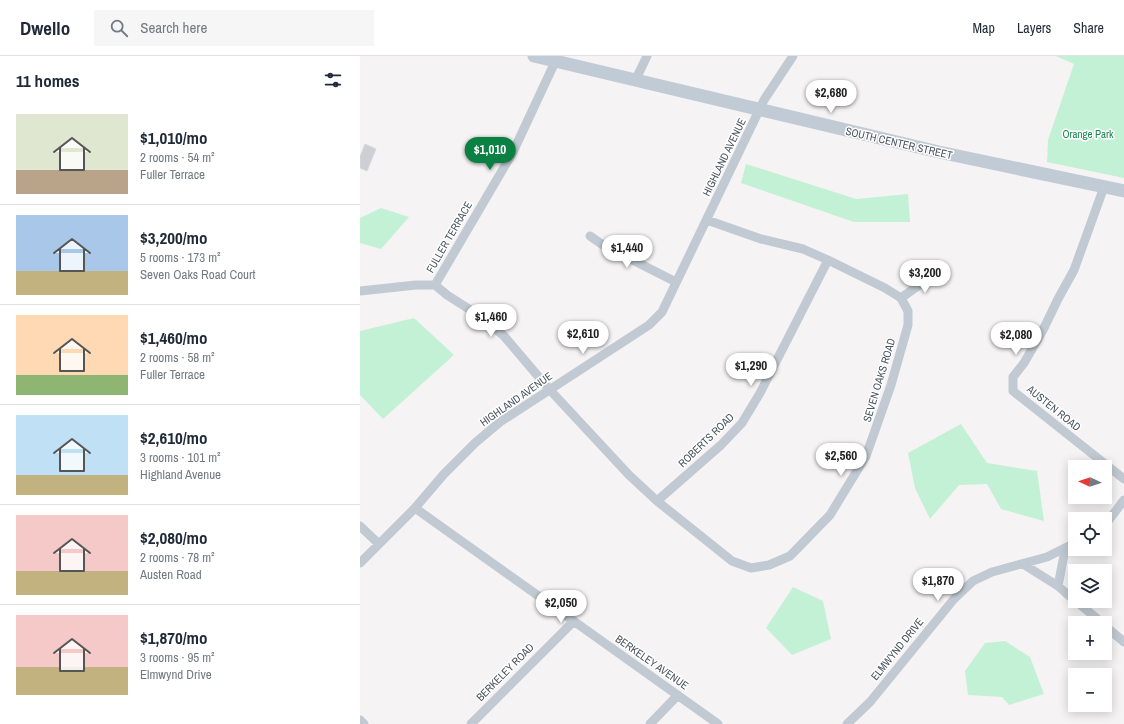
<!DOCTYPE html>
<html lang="en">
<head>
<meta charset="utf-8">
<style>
  :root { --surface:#fff; --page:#f6f6f7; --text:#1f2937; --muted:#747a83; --line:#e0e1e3; --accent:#0b8043 }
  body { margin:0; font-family:"Archivo Narrow",sans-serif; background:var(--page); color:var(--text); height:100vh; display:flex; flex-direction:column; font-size:15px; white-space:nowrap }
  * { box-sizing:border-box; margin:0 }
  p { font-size:13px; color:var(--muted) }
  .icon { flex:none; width:22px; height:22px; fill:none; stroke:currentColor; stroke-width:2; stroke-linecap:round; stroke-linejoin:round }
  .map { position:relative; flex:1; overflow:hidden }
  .drawer { display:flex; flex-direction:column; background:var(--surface); width:360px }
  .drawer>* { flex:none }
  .needle { width:26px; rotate:274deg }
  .tools { position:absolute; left:708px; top:404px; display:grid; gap:8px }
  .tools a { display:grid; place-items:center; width:44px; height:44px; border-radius:0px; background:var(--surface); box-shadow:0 2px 10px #0003; font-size:20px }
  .price { position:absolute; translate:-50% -34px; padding:0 9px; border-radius:14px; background:#fff; color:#222; font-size:13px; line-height:26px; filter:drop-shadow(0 1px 2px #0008) }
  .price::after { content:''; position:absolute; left:50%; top:24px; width:12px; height:9px; margin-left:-6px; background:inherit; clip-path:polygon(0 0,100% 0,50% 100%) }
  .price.selected { background:var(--accent); color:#fff }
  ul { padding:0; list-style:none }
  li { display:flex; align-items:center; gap:12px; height:100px; padding:0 16px }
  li+li { border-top:1px solid var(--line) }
  li span { display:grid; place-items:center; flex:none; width:112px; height:80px; border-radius:0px; color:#555 }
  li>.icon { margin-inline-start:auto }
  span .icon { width:48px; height:48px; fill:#fffc; stroke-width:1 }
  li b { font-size:17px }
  h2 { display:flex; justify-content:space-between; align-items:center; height:48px; padding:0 16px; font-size:17px }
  header { display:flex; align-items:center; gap:24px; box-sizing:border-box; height:56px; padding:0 20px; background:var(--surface); border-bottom:1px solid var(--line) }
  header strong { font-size:19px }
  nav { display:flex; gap:22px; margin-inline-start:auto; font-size:14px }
  .search { width:280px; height:36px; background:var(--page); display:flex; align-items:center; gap:10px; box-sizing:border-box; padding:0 14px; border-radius:0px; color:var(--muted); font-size:15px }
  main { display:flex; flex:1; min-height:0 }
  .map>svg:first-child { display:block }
  .green { fill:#c3f1d5 }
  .building { fill:#cdcfd5; stroke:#d7d9de }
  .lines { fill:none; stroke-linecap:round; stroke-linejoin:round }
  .street { stroke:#c1cad2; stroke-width:9 }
  .secondary { stroke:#c1cbd6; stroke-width:13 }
  .labels { text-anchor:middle; stroke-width:3; stroke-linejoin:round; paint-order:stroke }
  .park-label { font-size:11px; fill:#17864f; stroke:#fff }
  .street-label { font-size:11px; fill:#4a5661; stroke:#fff }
</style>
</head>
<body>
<header>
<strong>Dwello</strong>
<div class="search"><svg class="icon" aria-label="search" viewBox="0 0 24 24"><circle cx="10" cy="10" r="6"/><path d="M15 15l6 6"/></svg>Search here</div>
<nav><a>Map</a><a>Layers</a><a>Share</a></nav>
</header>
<main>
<section class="drawer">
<h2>11 homes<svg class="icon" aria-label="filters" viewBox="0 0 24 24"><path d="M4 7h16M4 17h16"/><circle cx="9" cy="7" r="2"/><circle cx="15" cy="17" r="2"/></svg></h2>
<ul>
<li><span style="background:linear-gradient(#dfe7d0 70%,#b9a48a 0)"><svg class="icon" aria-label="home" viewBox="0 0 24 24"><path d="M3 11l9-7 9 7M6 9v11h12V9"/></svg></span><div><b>$1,010/mo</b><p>2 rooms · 54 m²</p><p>Fuller Terrace</p></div></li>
<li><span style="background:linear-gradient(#a9c7e8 70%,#c2b280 0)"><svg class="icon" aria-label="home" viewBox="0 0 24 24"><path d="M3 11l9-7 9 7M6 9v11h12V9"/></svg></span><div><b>$3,200/mo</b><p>5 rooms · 173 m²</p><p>Seven Oaks Road Court</p></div></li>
<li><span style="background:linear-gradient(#ffd9b3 75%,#8fb573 0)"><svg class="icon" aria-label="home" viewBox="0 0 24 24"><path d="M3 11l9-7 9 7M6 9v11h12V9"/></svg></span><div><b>$1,460/mo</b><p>2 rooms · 58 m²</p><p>Fuller Terrace</p></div></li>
<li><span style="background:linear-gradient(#bfe0f5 75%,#c2b280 0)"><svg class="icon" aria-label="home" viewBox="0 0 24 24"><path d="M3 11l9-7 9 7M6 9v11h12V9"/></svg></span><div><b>$2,610/mo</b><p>3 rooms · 101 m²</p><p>Highland Avenue</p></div></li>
<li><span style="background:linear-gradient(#f6c9c9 70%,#c2b280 0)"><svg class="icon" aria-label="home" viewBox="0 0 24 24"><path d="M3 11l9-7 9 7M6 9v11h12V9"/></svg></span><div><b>$2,080/mo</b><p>2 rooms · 78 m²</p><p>Austen Road</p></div></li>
<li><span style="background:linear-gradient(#f6c9c9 65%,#c2b280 0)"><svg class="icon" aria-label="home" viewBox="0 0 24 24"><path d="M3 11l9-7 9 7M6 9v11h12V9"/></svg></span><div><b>$1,870/mo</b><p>3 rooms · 95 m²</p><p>Elmwynd Drive</p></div></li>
</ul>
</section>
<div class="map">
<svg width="764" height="668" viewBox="0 0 764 668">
  <rect width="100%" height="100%" fill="#f5f3f3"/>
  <!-- green -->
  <path class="green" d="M696,0H764V122L687,106L688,84L714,8Z
    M386,108L496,143L548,138L550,166H494L381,127Z
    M21,152L49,161L21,193L0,187V162Z
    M54,262L94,299L23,363L0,339V275Z
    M601,368L627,407L677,415L684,465L641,453L627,428L599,429L570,463L555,432L548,397Z
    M433,531L463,545L471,583L432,599L406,572Z
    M645,585L670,601L684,638L649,649L642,641L608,639L605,615L625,587Z"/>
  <!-- building -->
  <path class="building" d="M5,88L16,93L7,115L0,112V101Z"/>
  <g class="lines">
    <!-- street -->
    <path class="street" d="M275,25L287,0
      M744,131L714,214L698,243L683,274L664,307L653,321V335L764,423
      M230,180L243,189L316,226
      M75,229L87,239L123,262L144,280L189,333L269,419L297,445L372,505L391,512L409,509L430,500L470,459L506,400L531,329L548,269V255L541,242L525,232L468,204L443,193L401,183L347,164
      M75,229L153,96L195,6
      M0,235L56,229H75
      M541,242L576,217
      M297,445L361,389L382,367L400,337L468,204
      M55,452L358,668
      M745,469L764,444
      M0,470L19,488
      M0,507L55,452L84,418L115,387L140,366L289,269L302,256L404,44L433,0
      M663,508L698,530L715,545
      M698,530L705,494
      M716,545L742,567
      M745,570L764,586
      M0,664L4,668
      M111,668L214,565
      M290,668L318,639
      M487,668L510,646L594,543L613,525L632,516L687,501L715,487"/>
    <!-- secondary -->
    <path class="secondary" d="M174,0L579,96L764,135"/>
  </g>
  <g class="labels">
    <!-- park labels -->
    <g class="park-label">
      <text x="728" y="82">Orange Park</text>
    </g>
    <!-- street labels -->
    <g class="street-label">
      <text transform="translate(539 87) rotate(13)" y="4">SOUTH CENTER STREET</text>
      <text transform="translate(364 101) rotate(-64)" y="4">HIGHLAND AVENUE</text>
      <text transform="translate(89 181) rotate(-60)" y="4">FULLER TERRACE</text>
      <text transform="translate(519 324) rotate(-73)" y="4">SEVEN OAKS ROAD</text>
      <text transform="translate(156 343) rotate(-35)" y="4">HIGHLAND AVENUE</text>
      <text transform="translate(694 352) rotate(39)" y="4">AUSTEN ROAD</text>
      <text transform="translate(346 384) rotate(-44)" y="4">ROBERTS ROAD</text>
      <text transform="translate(537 593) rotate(-51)" y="4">ELMWYND DRIVE</text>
      <text transform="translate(292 606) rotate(35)" y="4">BERKELEY AVENUE</text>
      <text transform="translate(145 616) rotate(-45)" y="4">BERKELEY ROAD</text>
    </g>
  </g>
</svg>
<div class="tools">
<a><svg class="needle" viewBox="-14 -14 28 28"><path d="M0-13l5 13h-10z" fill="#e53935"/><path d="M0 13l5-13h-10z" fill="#747a83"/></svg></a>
<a><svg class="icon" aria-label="locate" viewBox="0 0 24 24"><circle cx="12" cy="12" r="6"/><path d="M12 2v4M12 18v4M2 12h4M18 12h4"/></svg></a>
<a><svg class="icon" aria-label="layers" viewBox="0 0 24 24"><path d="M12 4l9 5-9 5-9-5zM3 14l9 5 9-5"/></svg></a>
<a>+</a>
<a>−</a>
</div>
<b class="price" style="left:471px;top:58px">$2,680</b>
<b class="price selected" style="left:130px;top:115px">$1,010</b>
<b class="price" style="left:267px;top:213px">$1,440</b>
<b class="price" style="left:565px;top:238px">$3,200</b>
<b class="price" style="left:131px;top:282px">$1,460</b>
<b class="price" style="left:223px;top:299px">$2,610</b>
<b class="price" style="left:656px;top:300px">$2,080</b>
<b class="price" style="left:391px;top:331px">$1,290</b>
<b class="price" style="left:481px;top:421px">$2,560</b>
<b class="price" style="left:578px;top:546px">$1,870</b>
<b class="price" style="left:201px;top:568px">$2,050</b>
</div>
</main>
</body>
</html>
